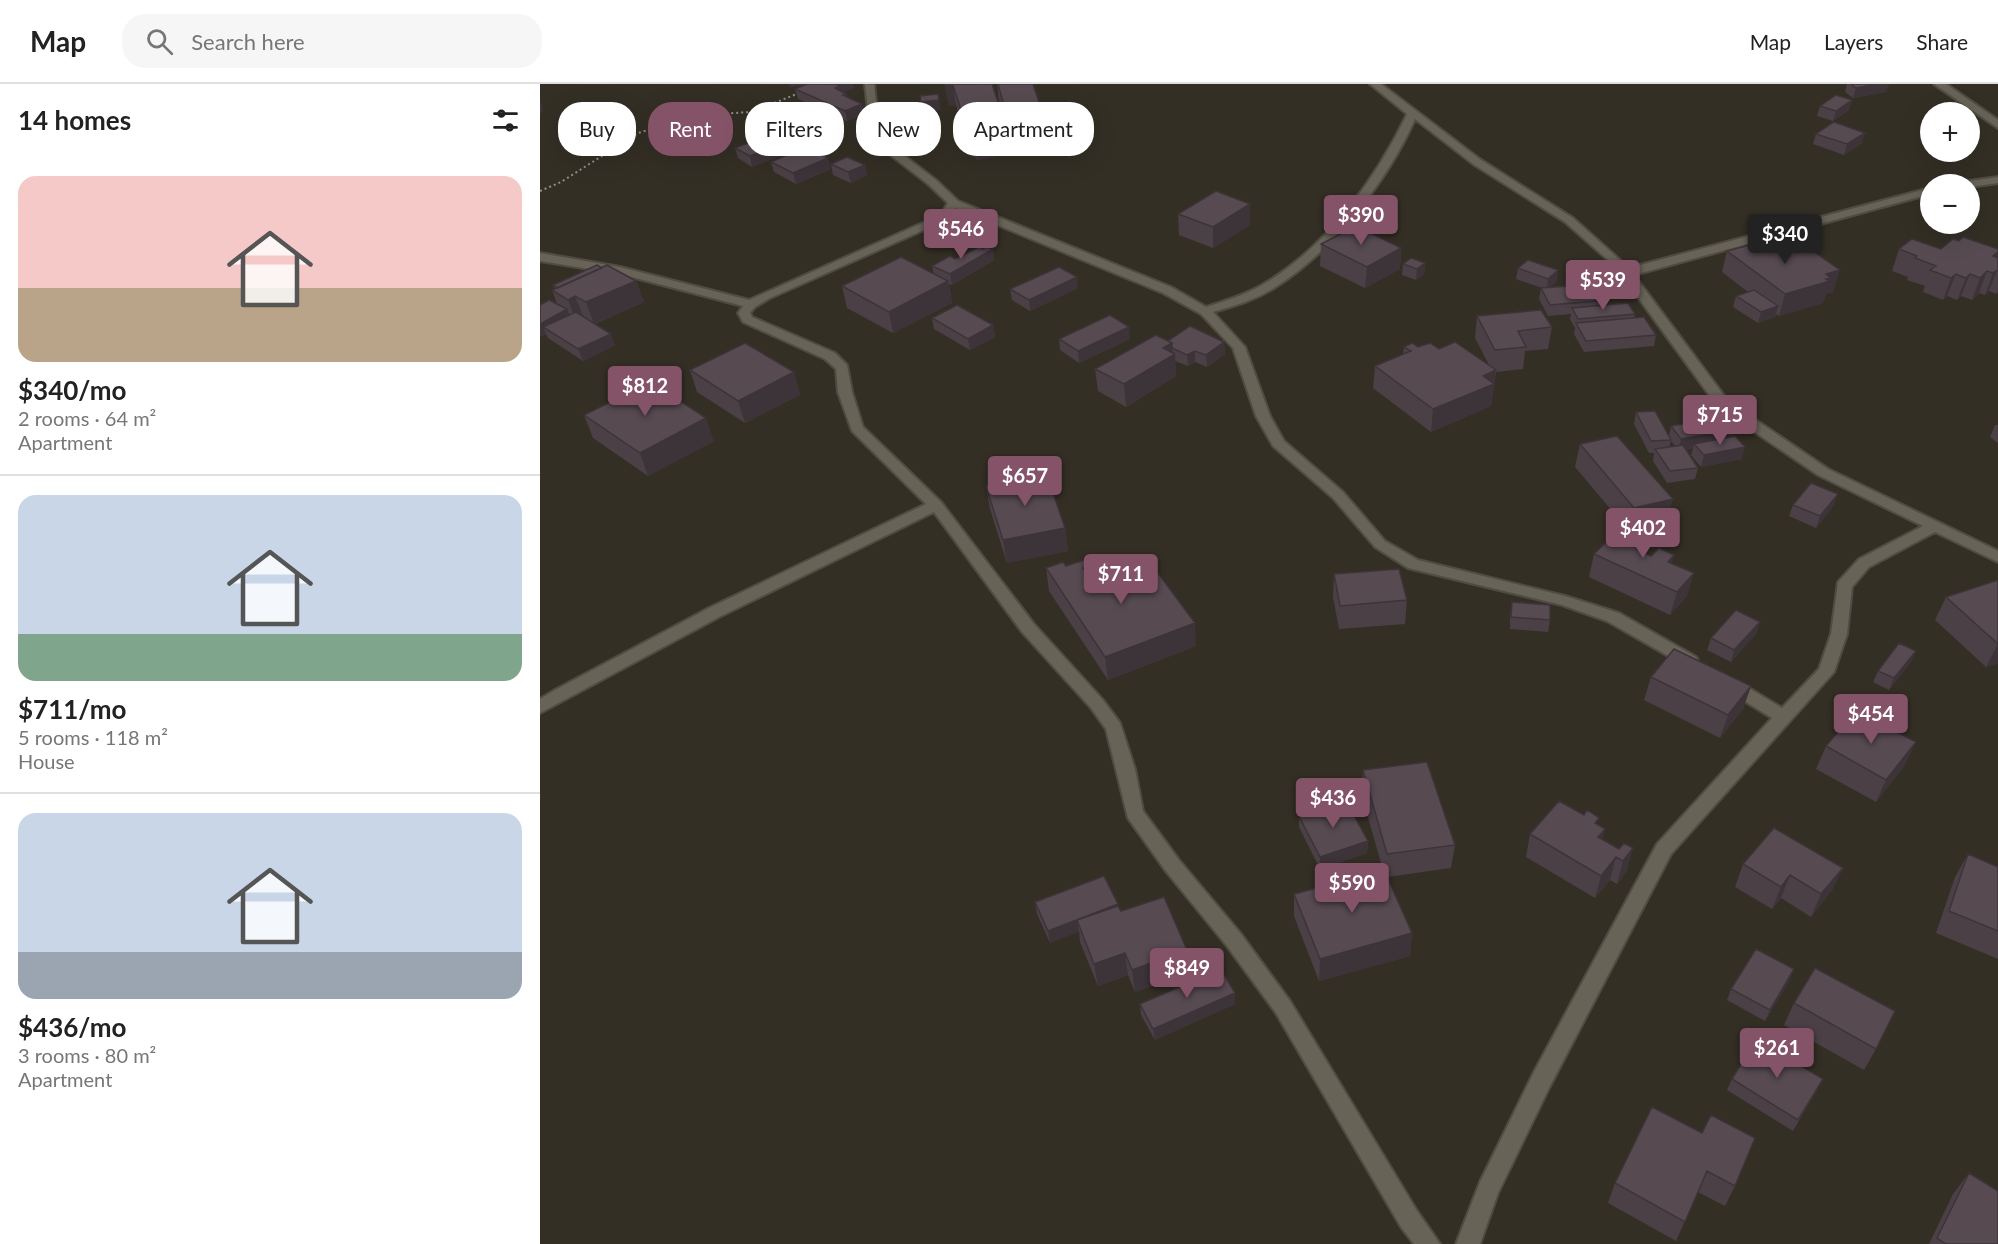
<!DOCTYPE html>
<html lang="en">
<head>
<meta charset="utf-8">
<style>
  :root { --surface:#fff; --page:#f6f6f6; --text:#222; --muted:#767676; --line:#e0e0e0; --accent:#855368 }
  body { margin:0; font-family:Lato,sans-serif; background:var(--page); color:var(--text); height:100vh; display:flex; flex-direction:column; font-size:22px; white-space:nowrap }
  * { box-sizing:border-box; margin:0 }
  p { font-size:20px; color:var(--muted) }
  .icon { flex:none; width:33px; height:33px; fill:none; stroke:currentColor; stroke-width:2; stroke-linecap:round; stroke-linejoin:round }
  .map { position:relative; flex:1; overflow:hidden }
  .panel { display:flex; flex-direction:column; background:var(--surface); width:540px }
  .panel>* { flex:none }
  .hud { position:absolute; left:18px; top:18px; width:570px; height:54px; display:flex; gap:12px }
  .tools { position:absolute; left:1380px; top:18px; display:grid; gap:12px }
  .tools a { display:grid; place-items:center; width:60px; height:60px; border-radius:50%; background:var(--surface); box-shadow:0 6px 24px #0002; font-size:30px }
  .price { position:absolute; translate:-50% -51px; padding:0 14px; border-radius:6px; background:var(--accent); color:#fff; font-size:20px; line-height:39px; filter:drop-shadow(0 2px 3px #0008) }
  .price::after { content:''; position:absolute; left:50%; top:36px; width:18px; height:14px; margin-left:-9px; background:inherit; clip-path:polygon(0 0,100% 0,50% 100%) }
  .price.active { background:#222; color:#fff }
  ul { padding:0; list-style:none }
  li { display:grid; align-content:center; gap:12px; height:318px; padding:0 18px }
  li+li { border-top:2px solid var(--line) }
  li span { display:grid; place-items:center; height:186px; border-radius:18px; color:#555 }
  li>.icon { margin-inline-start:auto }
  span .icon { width:108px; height:108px; fill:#fffc; stroke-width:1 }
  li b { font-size:26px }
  h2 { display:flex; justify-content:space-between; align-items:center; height:72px; padding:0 18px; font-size:26px }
  .chip { padding:0 21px; border-radius:24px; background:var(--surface); box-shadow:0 6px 24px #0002; font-size:21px; line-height:54px }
  .chip.active { background:var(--accent); color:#fff }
  header { display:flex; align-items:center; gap:36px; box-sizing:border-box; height:84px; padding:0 30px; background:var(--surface); border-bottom:2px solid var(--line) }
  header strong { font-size:28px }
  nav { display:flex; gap:33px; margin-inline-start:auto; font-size:21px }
  .search { width:420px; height:54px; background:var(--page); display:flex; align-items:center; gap:15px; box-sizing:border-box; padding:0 21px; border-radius:24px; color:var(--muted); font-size:22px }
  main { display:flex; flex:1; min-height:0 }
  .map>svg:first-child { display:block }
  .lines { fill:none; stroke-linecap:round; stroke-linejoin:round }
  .minor-casing { stroke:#504c43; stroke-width:4 }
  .path { stroke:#928e86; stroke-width:2; stroke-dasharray:2 3; stroke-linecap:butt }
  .minor { fill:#676357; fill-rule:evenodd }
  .wall { fill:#4b4046; fill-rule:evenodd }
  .shaded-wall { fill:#3d3439 }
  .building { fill:#574b51; stroke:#3d3439; stroke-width:1.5 }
</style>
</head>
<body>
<header>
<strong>Map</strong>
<div class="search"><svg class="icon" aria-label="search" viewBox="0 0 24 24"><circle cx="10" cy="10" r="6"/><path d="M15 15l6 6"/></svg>Search here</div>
<nav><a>Map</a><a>Layers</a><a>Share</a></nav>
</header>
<main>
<section class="panel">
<h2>14 homes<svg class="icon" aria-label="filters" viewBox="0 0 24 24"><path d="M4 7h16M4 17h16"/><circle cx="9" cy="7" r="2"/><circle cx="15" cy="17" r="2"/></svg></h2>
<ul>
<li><span style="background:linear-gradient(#f6c9c9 60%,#b9a48a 0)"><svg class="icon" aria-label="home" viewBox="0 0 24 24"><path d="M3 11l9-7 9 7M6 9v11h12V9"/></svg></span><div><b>$340/mo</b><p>2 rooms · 64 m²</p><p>Apartment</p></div></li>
<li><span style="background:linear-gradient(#c9d6e8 75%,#7fa58c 0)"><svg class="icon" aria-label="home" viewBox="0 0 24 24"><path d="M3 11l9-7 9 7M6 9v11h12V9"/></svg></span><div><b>$711/mo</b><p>5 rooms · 118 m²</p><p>House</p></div></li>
<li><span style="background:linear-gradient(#c9d6e8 75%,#9aa5b1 0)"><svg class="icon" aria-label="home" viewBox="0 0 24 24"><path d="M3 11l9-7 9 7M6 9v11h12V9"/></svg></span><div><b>$436/mo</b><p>3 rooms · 80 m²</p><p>Apartment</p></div></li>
</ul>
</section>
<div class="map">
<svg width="1458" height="1160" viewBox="0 0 1458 1160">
  <rect width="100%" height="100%" fill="#332f25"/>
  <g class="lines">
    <defs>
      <path id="minor" d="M325,0L334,1L340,53L396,96L418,117L631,203L666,223C685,217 705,211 722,201C786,164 836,95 867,30L830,0H841L941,76L1033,134L1089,184L1390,104V110L1094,191L1188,317L1288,385L1458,467V478L1395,448L1329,483L1312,503L1307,550L1294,588L1131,770L1010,1002L958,1109L940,1160H916L940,1098L994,988L1117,760L1232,634L1185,605L1183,601L1185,597H1197L1242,624L1279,585L1291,550L1298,498L1319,475L1383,442L1278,391L1178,323L1076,183L1025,138L933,80L875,35C847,98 792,168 734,204C715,216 694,222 673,228L705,263L730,332L744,357L803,408L845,457L878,476L1025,512L1079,529L1156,573L1158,577L1156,581H1144L1067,537L1022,521L868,484L835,463L793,414L733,362L716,332L693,264L661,230L623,209L416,124L411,131L395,141L230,214L215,223L210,229L212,233L295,269L307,281L312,308L323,343L401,418L494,540L563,616L580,639L595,685L603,727L639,776L701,850L750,917L877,1127L900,1160H874L861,1143L736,929L687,862L625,786L588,734L566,645L551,624L482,548L394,428L181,532L0,629V615L15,606L169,524L386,420L312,347L298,308L296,285L285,275L203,238L198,229L203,222L80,190L0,177V169L80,183L209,216L387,137L403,127L408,119L388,100L331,56Z
        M1394,0H1406L1458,36V44Z
        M1458,93V99L1430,103V100H1424L1429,97Z"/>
    </defs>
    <!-- minor casing -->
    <use href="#minor" class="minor-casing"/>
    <!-- path -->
    <path class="path" d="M0,107L21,98L98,49L158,31L212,28L259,9"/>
    <!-- minor -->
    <use href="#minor" class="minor"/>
  </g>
  <!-- wall -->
  <path class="wall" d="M249,0H313L314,4L303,8L306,10L307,13L322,20L324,30L307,37L258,15L255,5L265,1L249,3Z
    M405,0H452L462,41L424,46L416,21L409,22Z
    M457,0H499H493L502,41L490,42V46L469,49L459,16Z
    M1307,0H1349L1346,8L1313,14L1305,8Z
    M1312,16L1309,26L1293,37L1277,32L1280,22Z
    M425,50L472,58L473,69L437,76L427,60Z
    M1276,50L1322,59L1304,71L1273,60Z
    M195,64H260L212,83L198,74Z
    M231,78L291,85L256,100L234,88Z
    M291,80L325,81L327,91L311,99L293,91Z
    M710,120V141L673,164L639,151L638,130Z
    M1419,157L1458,165L1457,174H1458V208L1456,210L1449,207L1445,211L1439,209L1432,216L1421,212L1417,216L1407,212L1403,216L1383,208L1385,202L1367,196L1368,193L1352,187L1359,165H1401Z
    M781,160L861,164L860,185L825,204L780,182Z
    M443,165H453L454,176L412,201L409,200L412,219L353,249L307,224L302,202L394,190L392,182L415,175Z
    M1187,167L1293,208L1286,210L1283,219L1239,232L1236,230L1235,233L1218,239L1193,223L1196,212L1208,208L1182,188Z
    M885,179L884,190L876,196L862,191L863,180Z
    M62,184L96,197L104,218L55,240L75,261L43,277L8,254L6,250L0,253V221L17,220L12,206L15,205L13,201Z
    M978,184L1017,197L1009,204L1067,216L1066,221L1095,230L1094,234L1116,251L1114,262L1044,268L1034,250L1035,244L1030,235L1031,230L1008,232L999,215L1001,204H1002L976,195Z
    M538,204L490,227L472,216L470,205Z
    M937,232L1012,243L1008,265L985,267L983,285L956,288L951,322L891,348L833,304L835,282L863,270L864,263L899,265L949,281L935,254Z
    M392,234L453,241L455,253L430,266L394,245Z
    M519,255H590L539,279L520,266Z
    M628,257L684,258L685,270L667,283L655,278L648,282L635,277L636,292L586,323L558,307L555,285Z
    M150,286L254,288L260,311L205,339L157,308Z
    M1096,328L1129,352L1131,342L1194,352L1202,375L1161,383L1151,371L1153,364L1146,366L1158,384L1155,395L1127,399L1113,377L1114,369H1109L1094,340ZM1131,357L1135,362L1129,363Z
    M44,331L174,357L108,392L53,354Z
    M1455,341H1458V359L1450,353Z
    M1040,360L1127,437L1097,445L1106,470L1132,479L1147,512L1130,531L1049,493L1054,470L1084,441L1035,383Z
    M446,402L525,444L528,467L467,479L450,425Z
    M1253,421H1294L1276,444L1249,432Z
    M526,482L556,496L656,562L568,596L509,507L506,484Z
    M794,490L867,516L865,540L799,545L793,513Z
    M1458,496V579L1446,583L1395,536L1406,513Z
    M972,518L1010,536L1008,548L970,545V530Z
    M1220,538L1216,550L1191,578L1167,566L1171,554Z
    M1376,567L1370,579L1349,606L1333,598L1338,587Z
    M1111,593L1211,602L1203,625L1180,654L1104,616Z
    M1286,662L1365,681L1336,718L1276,685Z
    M823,686L915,761L911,784L847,793L872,849L870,872L779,897L754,832V810L843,786L821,709Z
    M759,732L828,757L827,769L780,785L759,743Z
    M1058,741L1065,745L1062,755L1079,765L1087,787L1077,800L1070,796L1055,814L986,773L990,750Z
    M1428,770L1458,783V875L1396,849L1415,793Z
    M1203,780L1303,784L1292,806L1271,833L1241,814L1232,825L1195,803Z
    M495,818L578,820L581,827L649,889L595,908L588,891L558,902L540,858L539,847L510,859L497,830Z
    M1254,885L1249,897L1225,937L1187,916L1191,905Z
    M1254,919L1336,965L1324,986L1244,941Z
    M600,920H695L615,956L601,931Z
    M1192,995L1277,1006L1253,1047L1187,1006Z
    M1162,1049L1195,1102L1185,1122L1158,1108L1136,1157L1068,1119L1075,1099Z
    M1429,1089L1458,1160H1389L1413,1110Z"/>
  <!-- shaded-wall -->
  <path class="shaded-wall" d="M249,0H272L249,3Z
    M296,0H313L314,4L301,9L295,4Z
    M1337,0H1349L1346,8L1313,14L1316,4Z
    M413,1L416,21L409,22L405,2Z
    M0,16L3,26L0,31Z
    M399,16L401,26L382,28L381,18Z
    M1312,16L1309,26L1293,37L1296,27Z
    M322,20L324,30L307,37L305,27Z
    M459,21L462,41L424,46L421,26Z
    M500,21L502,41L490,42V46L469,49L466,29L486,22Z
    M1325,49L1322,59L1304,71L1307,60Z
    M257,54L260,64L212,83L210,72Z
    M472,58L473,69L437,76L435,65Z
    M288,74L291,85L256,100L253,89Z
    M325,81L327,91L311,99L308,88Z
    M710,120V141L673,164V143Z
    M861,164L860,185L825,204L827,183Z
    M453,165L454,176L412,201L410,190Z
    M1458,168V172L1452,187H1447L1439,209L1432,216L1440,194L1453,172Z
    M885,179L884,190L876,196L877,185Z
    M1018,186L1017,197L1007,206L1008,195Z
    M1300,186L1293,208L1286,210L1283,219L1239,232L1245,210L1286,190Z
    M1457,186L1449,207L1445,211L1453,189Z
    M1416,190L1407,212L1403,216L1411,194Z
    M1430,190L1421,212L1417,216L1426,194Z
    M537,193L538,204L490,227L489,216Z
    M96,197L104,218L54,240L46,218Z
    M408,197L412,219L353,249L349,228Z
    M35,212L44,234L36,237L28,216Z
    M1238,222L1235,233L1218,239L1221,228Z
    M27,225L32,236L3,243L6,250L0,253V240Z
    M453,241L455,253L430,266L428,255Z
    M589,243L590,255L539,279L538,267Z
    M71,250L75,261L43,277L38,265Z
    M684,258L685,270L667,283L666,271Z
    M632,259L633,272L635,270L636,292L586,323L584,300L623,264Z
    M655,267V278L648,282L647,271Z
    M956,286L951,322L891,348L893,325L943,292Z
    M254,288L260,311L205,339L198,317Z
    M166,334L174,357L108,392L100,369Z
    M1195,346L1192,358L1154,360L1153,364L1138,367L1141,355Z
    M1205,363L1202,375L1161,383L1164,371Z
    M1298,410L1294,421L1276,444L1280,432Z
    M1133,415L1127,437L1089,447L1094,424Z
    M525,444L528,467L467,479L463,456Z
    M1110,451L1105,474L1092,488L1097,465Z
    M1134,471L1128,494V478Z
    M554,480L557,503L543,484Z
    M1154,489L1147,512L1130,531L1137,508Z
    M1220,538L1216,550L1191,578L1194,566Z
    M655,539L656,562L568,596L565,573Z
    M1458,560V579L1446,583Z
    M1376,567L1370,579L1349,606L1354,594Z
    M1211,602L1203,625L1180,654L1188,631Z
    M1376,658L1365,681L1336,718L1346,696Z
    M1065,745L1059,768L1058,753Z
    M828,757L827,769L780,785V773Z
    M1093,764L1087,787L1077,800L1083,777Z
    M1076,773L1070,796L1055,814L1061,792Z
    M1303,784L1292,806L1271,833L1281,810Z
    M1250,791L1241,814L1232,825L1241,803Z
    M578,820L580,831L537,836Z
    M537,836L539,848L510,859L508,847Z
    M872,849L870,872L779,897L780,875Z
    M647,866L649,889L595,908L592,886Z
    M585,869L588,891L558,902L554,880Z
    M1254,885L1249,897L1225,937L1230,926Z
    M695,909V920L615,956L613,945Z"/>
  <!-- building -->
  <path class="building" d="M267,0H296H295L300,2L295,4L306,10L303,11L322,20L305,27L255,5Z
    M405,0H452L459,21L421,26L413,1L405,2Z
    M458,0H493L500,21L486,22L488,26L466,29Z
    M1311,0H1337L1316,4Z
    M398,10L399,16L381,18L380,12Z
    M1296,11L1312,16L1296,27L1280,22Z
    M1294,38L1325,49L1307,60L1276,50Z
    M461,43L472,58L435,65L425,50Z
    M242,46L257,54L210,72L195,64Z
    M266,63L288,74L253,89L231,78Z
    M307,73L325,81L308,88L291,80Z
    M676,107L710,120L673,143L638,130Z
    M816,142L861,164L827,183L781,160Z
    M1423,153L1458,165V168L1453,172L1458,174V186L1453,189L1447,187L1440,194L1430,190L1426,194L1416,190L1411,194L1390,186L1396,182L1375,174L1377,172L1359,165L1372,155L1401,165L1413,155L1419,157Z
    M1232,155L1237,159L1241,158L1257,169L1270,165L1300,186L1286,190L1291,194L1286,195L1290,197L1245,210L1187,167Z
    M439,163L443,165L446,163L453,165L410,190L392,182L410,172L415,175Z
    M361,173L408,197L349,228L302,202Z
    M871,174L885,179L877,185L863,180Z
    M988,176L1018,186L1008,195L978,184Z
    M57,181L62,184L18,204L13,201Z
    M67,181L96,197L46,218L35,212L28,216L12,206Z
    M519,183L537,193L489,216L470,205Z
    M1057,200L1067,216L1010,221L1001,204Z
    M1214,206L1238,222L1221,228L1196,212Z
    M9,216L27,225L0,240V221Z
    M1088,219L1095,230L1038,235L1032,224Z
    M417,221L453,241L428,255L392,234Z
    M1001,226L1012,243L978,247L986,263L955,266L937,232Z
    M36,228L71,250L38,265L3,243Z
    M570,231L589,243L538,267L519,255Z
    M1104,233L1116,251L1046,257L1036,239Z
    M650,242L684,258L666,271L655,267L647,271L632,264V259L628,257Z
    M616,251L632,259L623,264L635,270L584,300L555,285Z
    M915,258L956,286L943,292L954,300L893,325L835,282L871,267L864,263L872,259L878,263L890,259L899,265Z
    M205,259L254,288L198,317L150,286Z
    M111,298L166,334L100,369L44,331Z
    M1115,327L1131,356L1111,357L1096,328Z
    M1185,333L1195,346L1141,355L1131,342Z
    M1077,352L1133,415L1094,424L1040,360Z
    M1195,352L1205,363L1164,371L1154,360Z
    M1143,361L1158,384L1130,387L1115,365Z
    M507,391L525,444L463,456L446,402Z
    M1271,399L1298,410L1280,432L1253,421Z
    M1085,440L1110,451L1097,465L1111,472L1119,464L1134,471L1128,478L1154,489L1137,508L1054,470Z
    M550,474L554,480L543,484L552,497L609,477L655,539L565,573L506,484L523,478L526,482Z
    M859,485L867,516L800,522L794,490Z
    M1458,496V560L1406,513Z
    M972,518L1010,521V536L971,533Z
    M1196,526L1220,538L1194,566L1171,554Z
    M1359,559L1376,567L1354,594L1338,587Z
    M1134,565L1211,602L1188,631L1111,593Z
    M1316,627L1376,658L1346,696L1286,662Z
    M887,678L915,761L847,770L823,686Z
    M806,717L828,757L780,773L759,732Z
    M1019,717L1044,731L1047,726L1059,734L1055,739L1065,745L1058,753L1079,765L1084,759L1093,764L1083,777L1076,773L1061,792L990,750Z
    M1234,744L1303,784L1281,810L1250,791L1241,803L1203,780Z
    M1428,770L1458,783V847L1409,827Z
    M844,786L872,849L780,875L754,810Z
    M564,792L578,820L508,847L495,818Z
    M624,813L647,866L592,886L585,869L554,880L537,836L578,822L581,827Z
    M1216,865L1254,885L1230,926L1191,905Z
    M1275,884L1355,927L1336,965L1254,919Z
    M681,885L695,909L613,945L600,920Z
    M1216,955L1283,995L1258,1036L1192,995Z
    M1112,1023L1162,1049L1171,1031L1215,1054L1195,1102L1167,1087L1145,1138L1075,1099Z
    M1429,1089L1458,1107V1160H1406L1397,1154Z"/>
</svg>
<div class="tools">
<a>+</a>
<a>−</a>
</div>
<b class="price" style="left:821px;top:162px">$390</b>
<b class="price" style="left:421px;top:176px">$546</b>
<b class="price active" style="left:1245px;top:181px">$340</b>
<b class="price" style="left:1063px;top:227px">$539</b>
<b class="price" style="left:105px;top:333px">$812</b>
<b class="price" style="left:1180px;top:362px">$715</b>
<b class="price" style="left:485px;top:423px">$657</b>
<b class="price" style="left:1103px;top:475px">$402</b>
<b class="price" style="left:581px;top:521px">$711</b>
<b class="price" style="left:1331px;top:661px">$454</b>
<b class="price" style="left:793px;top:745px">$436</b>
<b class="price" style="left:812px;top:830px">$590</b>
<b class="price" style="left:647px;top:915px">$849</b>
<b class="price" style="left:1237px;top:995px">$261</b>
<div class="hud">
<a class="chip">Buy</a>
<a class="chip active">Rent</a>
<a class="chip">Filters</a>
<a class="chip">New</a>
<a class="chip">Apartment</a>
</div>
</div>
</main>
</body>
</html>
